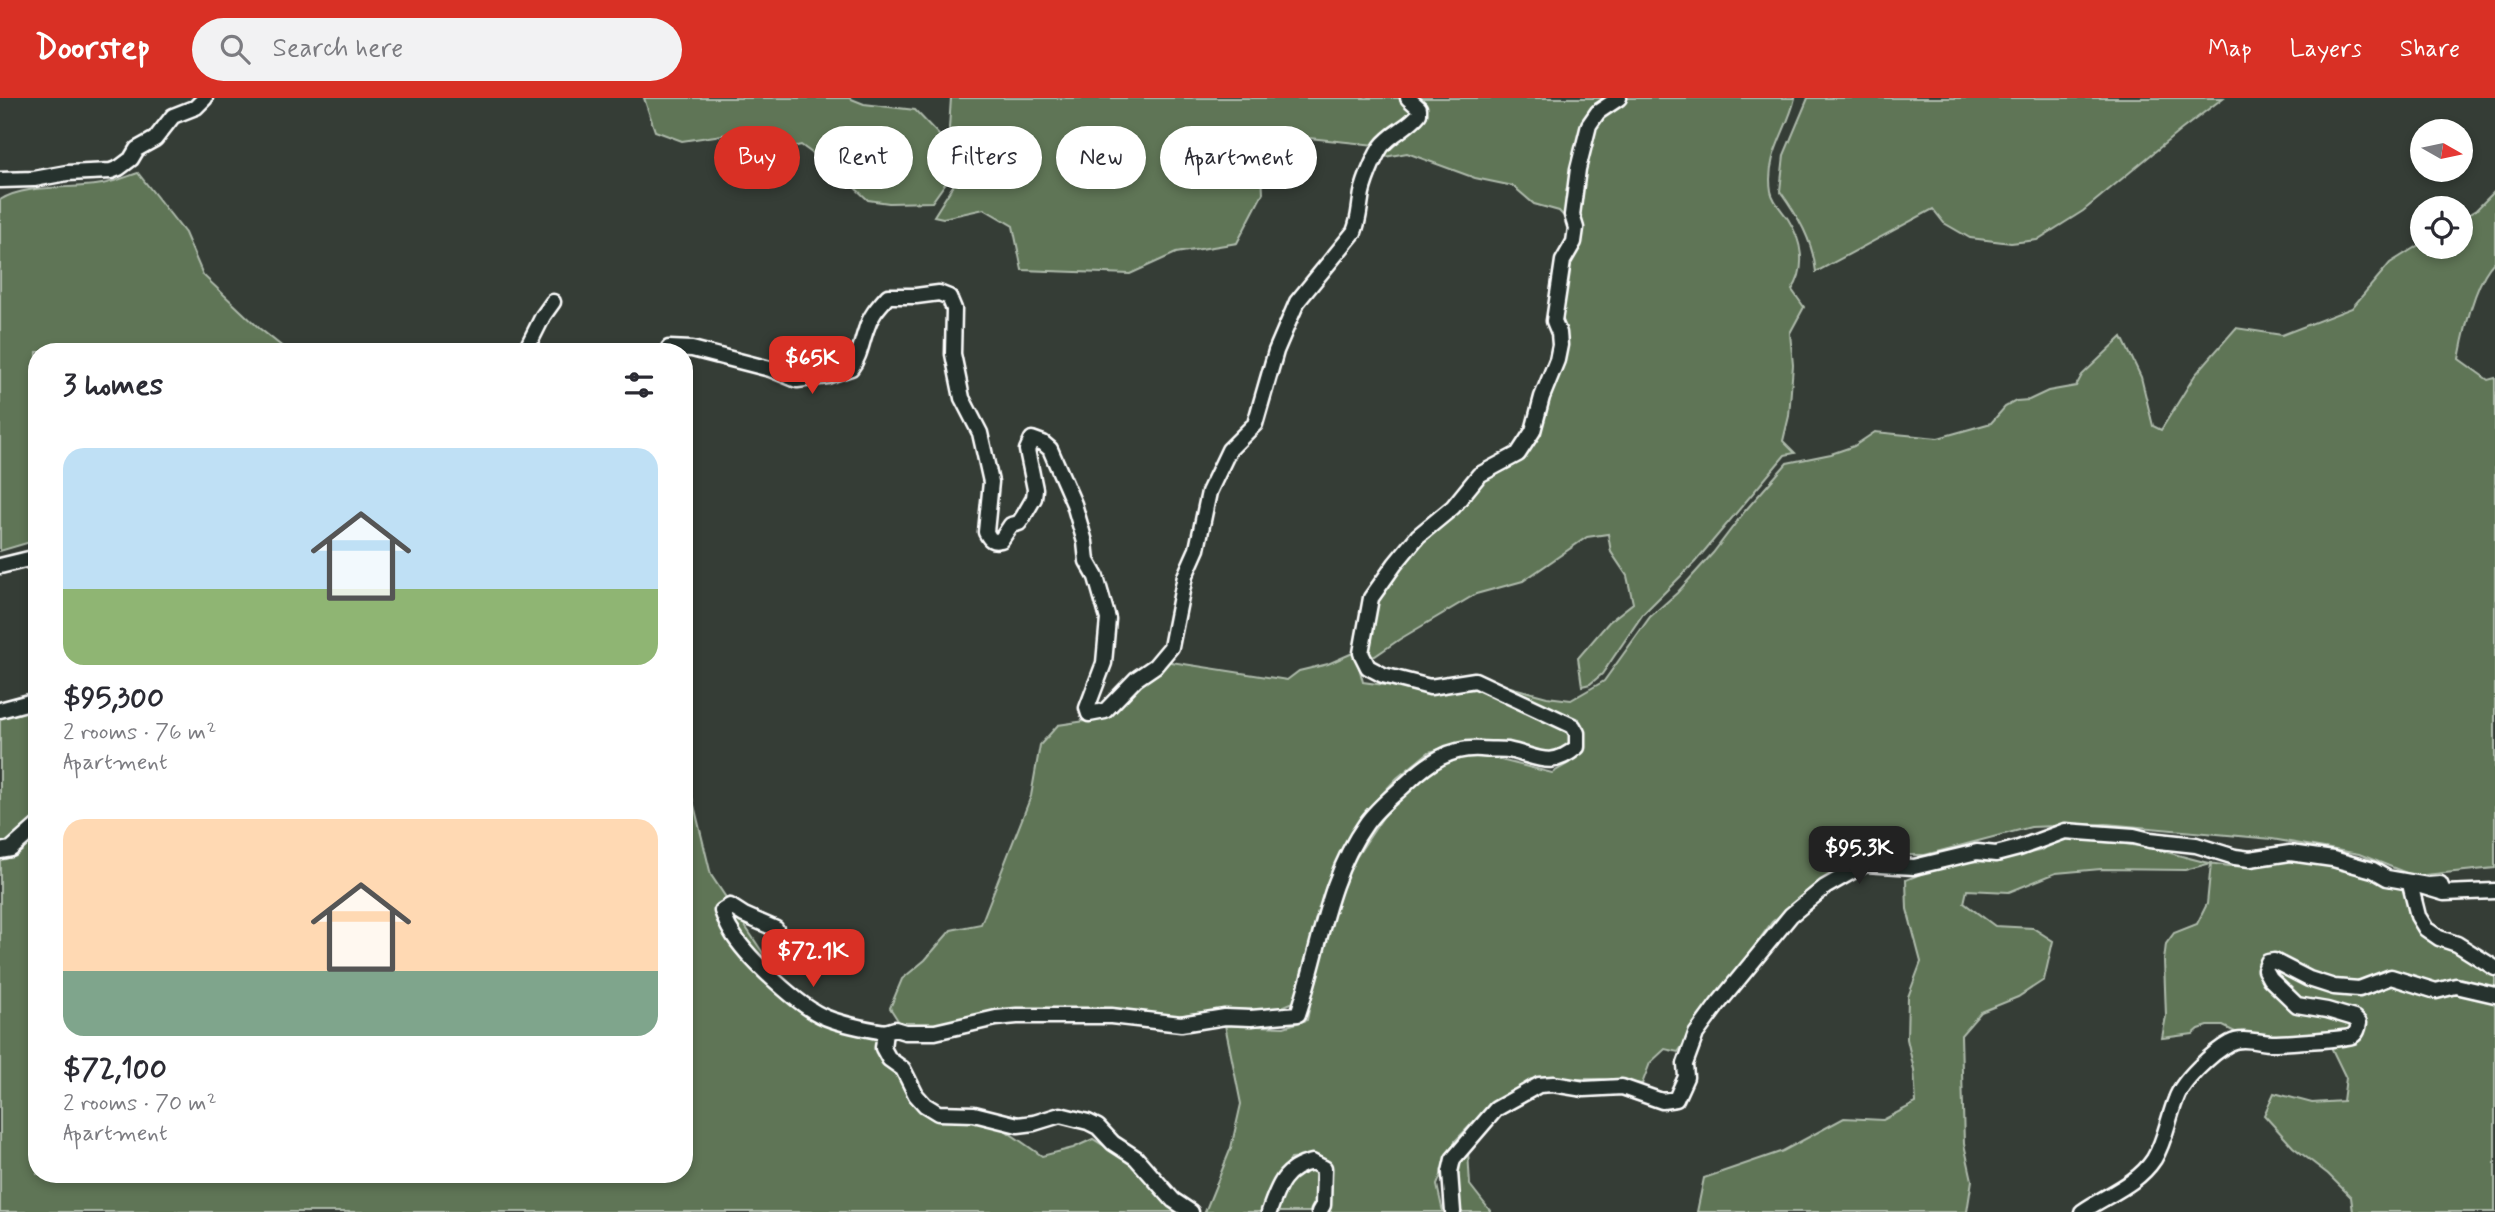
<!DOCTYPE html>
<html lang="en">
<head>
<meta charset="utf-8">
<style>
  :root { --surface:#fff; --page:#f2f2f3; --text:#2b2b33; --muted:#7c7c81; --accent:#d93025 }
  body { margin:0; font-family:Mynerve,sans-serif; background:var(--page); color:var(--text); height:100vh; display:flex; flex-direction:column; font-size:26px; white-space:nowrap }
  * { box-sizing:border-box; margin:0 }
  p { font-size:23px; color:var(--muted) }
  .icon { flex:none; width:38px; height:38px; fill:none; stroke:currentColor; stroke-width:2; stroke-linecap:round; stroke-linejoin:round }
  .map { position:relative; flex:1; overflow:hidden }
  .sheet { position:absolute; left:28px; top:245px; width:665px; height:840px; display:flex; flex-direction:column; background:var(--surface); border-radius:28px; box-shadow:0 4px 10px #0003 }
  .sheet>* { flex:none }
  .top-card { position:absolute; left:714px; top:28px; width:665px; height:63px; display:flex; gap:14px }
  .needle { width:46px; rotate:99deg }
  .tools { position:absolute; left:2410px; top:21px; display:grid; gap:14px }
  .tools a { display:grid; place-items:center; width:63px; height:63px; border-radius:50%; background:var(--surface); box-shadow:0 4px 10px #0003; font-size:35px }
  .price { position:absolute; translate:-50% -60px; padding:0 16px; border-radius:14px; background:var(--accent); color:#fff; font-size:23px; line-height:46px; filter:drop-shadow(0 2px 4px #0008) }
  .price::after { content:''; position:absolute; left:50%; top:42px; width:21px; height:16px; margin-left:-10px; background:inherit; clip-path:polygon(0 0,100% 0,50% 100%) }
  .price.active { background:#222; color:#fff }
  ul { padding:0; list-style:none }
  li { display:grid; align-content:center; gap:14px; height:371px; padding:0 35px }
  li span { display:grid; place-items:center; height:217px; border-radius:21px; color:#555 }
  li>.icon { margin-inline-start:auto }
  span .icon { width:126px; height:126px; fill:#fffc; stroke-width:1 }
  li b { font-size:30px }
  h2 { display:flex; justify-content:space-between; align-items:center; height:84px; padding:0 35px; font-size:30px }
  .chip { padding:0 24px; border-radius:32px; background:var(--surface); box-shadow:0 4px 10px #0003; font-size:24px; line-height:63px }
  .chip.active { background:var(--accent); color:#fff }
  header { display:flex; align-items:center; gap:42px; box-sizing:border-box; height:98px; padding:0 35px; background:var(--accent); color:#fff }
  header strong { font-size:33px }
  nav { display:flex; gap:38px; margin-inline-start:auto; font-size:24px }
  .search { width:490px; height:63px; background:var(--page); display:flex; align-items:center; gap:18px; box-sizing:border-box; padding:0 24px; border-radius:38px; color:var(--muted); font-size:26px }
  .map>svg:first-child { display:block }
  .green { fill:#5e7457; stroke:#aebaab; stroke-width:2 }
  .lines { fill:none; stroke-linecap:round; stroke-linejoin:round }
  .minor-casing { stroke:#fff; stroke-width:19 }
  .minor { stroke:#26332d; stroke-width:14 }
</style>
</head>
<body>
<header>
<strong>Doorstep</strong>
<div class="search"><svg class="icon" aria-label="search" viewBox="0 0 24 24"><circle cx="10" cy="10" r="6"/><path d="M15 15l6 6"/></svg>Search here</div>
<nav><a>Map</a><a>Layers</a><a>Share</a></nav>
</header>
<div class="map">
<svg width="2495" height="1114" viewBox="0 0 2495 1114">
  <rect width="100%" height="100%" fill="#353d36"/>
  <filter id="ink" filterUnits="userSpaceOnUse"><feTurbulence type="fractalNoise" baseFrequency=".0143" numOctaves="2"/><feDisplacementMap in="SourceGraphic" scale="14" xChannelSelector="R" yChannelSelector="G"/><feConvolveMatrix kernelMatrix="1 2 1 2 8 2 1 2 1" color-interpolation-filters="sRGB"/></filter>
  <g filter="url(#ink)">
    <!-- green -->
    <path class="green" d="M644,0H849L864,6L915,12L939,37L950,57L947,83L932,104L889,105L868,102L838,74L801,47L768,55L735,35L682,43L655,33Z
      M951,0H1402L1415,16L1375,47L1290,38L1260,43L1263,95L1237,145L1176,155L1130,176L1022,172L1013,128L984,111L943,120L934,118L956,83L958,63L949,30Z
      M1414,0H1612L1595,13L1570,125L1559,113L1534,106L1513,88L1475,80L1407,55L1379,60L1387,49L1418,26Z
      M1625,0H1795C1788,32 1765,57 1771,93C1773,104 1782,112 1788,121C1802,143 1807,170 1792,192L1804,209L1790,235L1793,267L1789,318L1783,343L1795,355L1785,357L1695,464L1643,516L1602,576L1590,586L1582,588L1578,560L1609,524L1633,505L1627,478L1611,454L1608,436L1587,439L1523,483L1476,496L1400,541L1375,558L1368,560L1365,548L1375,501L1396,471L1473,389L1536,333L1559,223L1592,33L1600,18Z
      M1808,0H2223L2181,32L2083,113L2037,142L2011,145L1970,140L1944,125L1933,111L1816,174C1813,143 1798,118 1780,93L1784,57Z
      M138,75L185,135L203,177L259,230L289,254H37V442L0,453V102C27,85 71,92 102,86C114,84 126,79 138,75Z
      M2495,93V163C2475,182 2464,234 2459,261L2488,282L2495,280V770L2414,778L2359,756L2272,741L2106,726L2031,729L1925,757H1855L1772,824L1678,954L1665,951L1650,965L1642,986L1600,981H1531L1485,1012L1455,1043L1437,1087L1443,1114H1326L1329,1072L1321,1059L1291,1061L1264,1114H1205L1231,1050L1241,1006L1225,927L1284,929L1307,922L1322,846L1351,767L1389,710L1438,667L1477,656L1552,675L1569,665L1584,648L1577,629L1499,586L1547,599L1571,602L1604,583L1650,519L1677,495L1713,455L1745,413L1787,365L1831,356L1854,348L1875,334L1938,340L1991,325L2005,309L2016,303L2029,302L2048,293L2076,288L2082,277L2122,239L2141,279L2153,328L2161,332L2195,277L2236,230L2282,237L2352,210L2390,165L2422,145V149H2460L2461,121L2476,112Z
      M1355,554L1363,584L1443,595L1476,591L1547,621L1569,635L1573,646L1556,656L1468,644L1429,654L1397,680L1363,716L1342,755L1319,812L1296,903L1275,912L1194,915L1175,919L1045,910L916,930L899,924L890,910L902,881L925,862L951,832L981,826L1031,698L1040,647L1058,627L1106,620L1165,563L1287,582L1299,573L1328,566Z
      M37,608V719L15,741L0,747V620Z
      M684,666L711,777L797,906L882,937L920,1008L967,1023L999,1028L1042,1058L1073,1050L1093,1041L1143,1072L1155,1093L1184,1114H0V762C15,761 26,748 37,738V1076H684Z
      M2064,741C2093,743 2121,744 2150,750C2183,757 2216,771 2250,768L2261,756L2355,771L2379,783L2408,788L2414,817L2495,874V894L2436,890L2379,881L2340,888L2269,859L2275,891L2353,923L2351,933L2287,941L2241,937L2223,928H2208L2199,931L2193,936L2162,940L2166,918L2164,863L2166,846L2174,835L2197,826L2207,806L2211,765L2185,772L2101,771L2056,775L2009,794L1967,792L1964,805L1995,828L2033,830L2053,843L2044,882L2018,899L1981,914L1961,937L1964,1046L1972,1082L1967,1114H1697L1704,1080L1783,1053L1844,1020L1883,1022L1916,1005L1914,972L1907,941L1908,899L1921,864L1907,811L1906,782L1935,770L1970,763L1989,764L2039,753Z
      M2275,867L2333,893L2395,883L2456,892L2495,901V1114H2353L2351,1099L2328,1076L2293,1049L2264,1017L2274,995L2312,1005L2343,1003L2346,980L2331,949L2345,947L2364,936L2363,923L2297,903L2269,869Z
      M1468,1053L1470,1087L1491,1114H1456L1454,1074Z
      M1300,1070L1315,1071L1320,1086L1315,1114H1274L1285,1090Z"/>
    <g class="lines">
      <defs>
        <path id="minor" d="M0,82L34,81L67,75L111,73L119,70L131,61L137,51L155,41L173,18L196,9L205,0
          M525,254L543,218L553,204
          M667,254L669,250L692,251L770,271L797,282L827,278L851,270C860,258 861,246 866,232C870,218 878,209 888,198H916L939,195L949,199L954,211L953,256L962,300L980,335L991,384L986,434C990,442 992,444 1001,442L1011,427L1019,425L1023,419L1034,400L1035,391L1027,352L1032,341L1043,345L1050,351L1074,406L1085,444L1087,463L1096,479L1108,521L1104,565L1087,610L1089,616L1105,613L1136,581L1155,568L1171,549L1185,478L1197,451L1209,394L1229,352L1255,326L1276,253L1297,204L1354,134C1359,122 1359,113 1361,101C1362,88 1374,60 1381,49C1391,35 1408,30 1419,16V10L1408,0
          M0,468L37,459
          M0,612L37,602
          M0,753L11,751L37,728
          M2495,793L2444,795L2414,786L2411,790L2418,818L2426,831L2439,840L2457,846L2495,870
          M776,831L744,817L730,808L722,813C725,820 727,827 731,833C745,858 800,910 827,920C845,927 866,931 885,934
          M1191,1114L1173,1102L1136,1060L1113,1045L1098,1029L1088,1024L1060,1017L1034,1025L1018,1027L974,1016L938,1015L925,1007L916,997L903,971L889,961L883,950L885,934L895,931L905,934H935L996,920L1017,918H1111L1181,926L1225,919L1251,920L1298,916C1320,852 1326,782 1366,726C1377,710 1393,698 1407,685C1429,664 1450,649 1481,651C1490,652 1500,651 1508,652C1537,658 1550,672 1577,649V635L1573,628L1475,582L1430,589L1383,577L1368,569L1361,555L1371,500L1395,466L1418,438L1453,409L1479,377L1518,356L1533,333L1542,299L1557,262L1560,247L1559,235L1554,223L1563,163L1574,144L1576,130L1572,117L1578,71L1589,27L1598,14L1619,0
          M1269,1114C1278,1088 1284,1070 1312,1064L1324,1070L1323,1107L1319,1114
          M1453,1114L1450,1074L1453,1061L1496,1011L1539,987L1553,986L1584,991L1622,989L1662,1003L1676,1001L1686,979L1685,966L1696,936L1718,906L1791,817L1825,789L1865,766L1914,769L1977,754L1996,756L2019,750L2065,733L2134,738L2150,742L2196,747L2235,759L2250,761L2290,755L2333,761L2373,772L2387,780L2427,787L2440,786L2444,795
          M2082,1114C2106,1097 2137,1087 2154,1061C2165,1043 2168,1021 2176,1001C2182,983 2213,954 2230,945C2242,938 2259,945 2272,945C2282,945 2347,941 2352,938C2357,935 2358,931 2359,925L2354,920L2327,912L2297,907L2270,881L2265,872L2268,864L2274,863L2309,881L2334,889L2359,891L2391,879L2436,893L2456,888L2495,897"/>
      </defs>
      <!-- minor casing -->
      <use href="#minor" class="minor-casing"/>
      <!-- minor -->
      <use href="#minor" class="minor"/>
    </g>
  </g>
</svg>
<div class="tools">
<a><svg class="needle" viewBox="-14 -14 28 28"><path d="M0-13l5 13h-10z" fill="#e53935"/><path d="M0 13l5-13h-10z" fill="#7c7c81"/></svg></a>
<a><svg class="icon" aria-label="locate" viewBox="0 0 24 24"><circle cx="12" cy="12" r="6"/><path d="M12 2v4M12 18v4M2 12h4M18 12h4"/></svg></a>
</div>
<b class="price" style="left:812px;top:298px">$65K</b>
<b class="price active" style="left:1859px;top:788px">$95.3K</b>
<b class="price" style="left:813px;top:891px">$72.1K</b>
<div class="top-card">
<a class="chip active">Buy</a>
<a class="chip">Rent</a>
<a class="chip">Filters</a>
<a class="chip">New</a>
<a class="chip">Apartment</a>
</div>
<section class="sheet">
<h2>3 homes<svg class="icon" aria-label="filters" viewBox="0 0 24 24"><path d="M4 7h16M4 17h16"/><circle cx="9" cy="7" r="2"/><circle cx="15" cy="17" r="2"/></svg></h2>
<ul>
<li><span style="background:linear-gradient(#bfe0f5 65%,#8fb573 0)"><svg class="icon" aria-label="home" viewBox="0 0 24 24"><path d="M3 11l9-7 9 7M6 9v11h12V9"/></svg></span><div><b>$95,300</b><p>2 rooms · 76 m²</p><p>Apartment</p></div></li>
<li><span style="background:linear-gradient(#ffd9b3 70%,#7fa58c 0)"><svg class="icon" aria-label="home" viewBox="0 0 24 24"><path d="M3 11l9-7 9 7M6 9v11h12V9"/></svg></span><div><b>$72,100</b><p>2 rooms · 70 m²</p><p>Apartment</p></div></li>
</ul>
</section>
</div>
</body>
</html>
